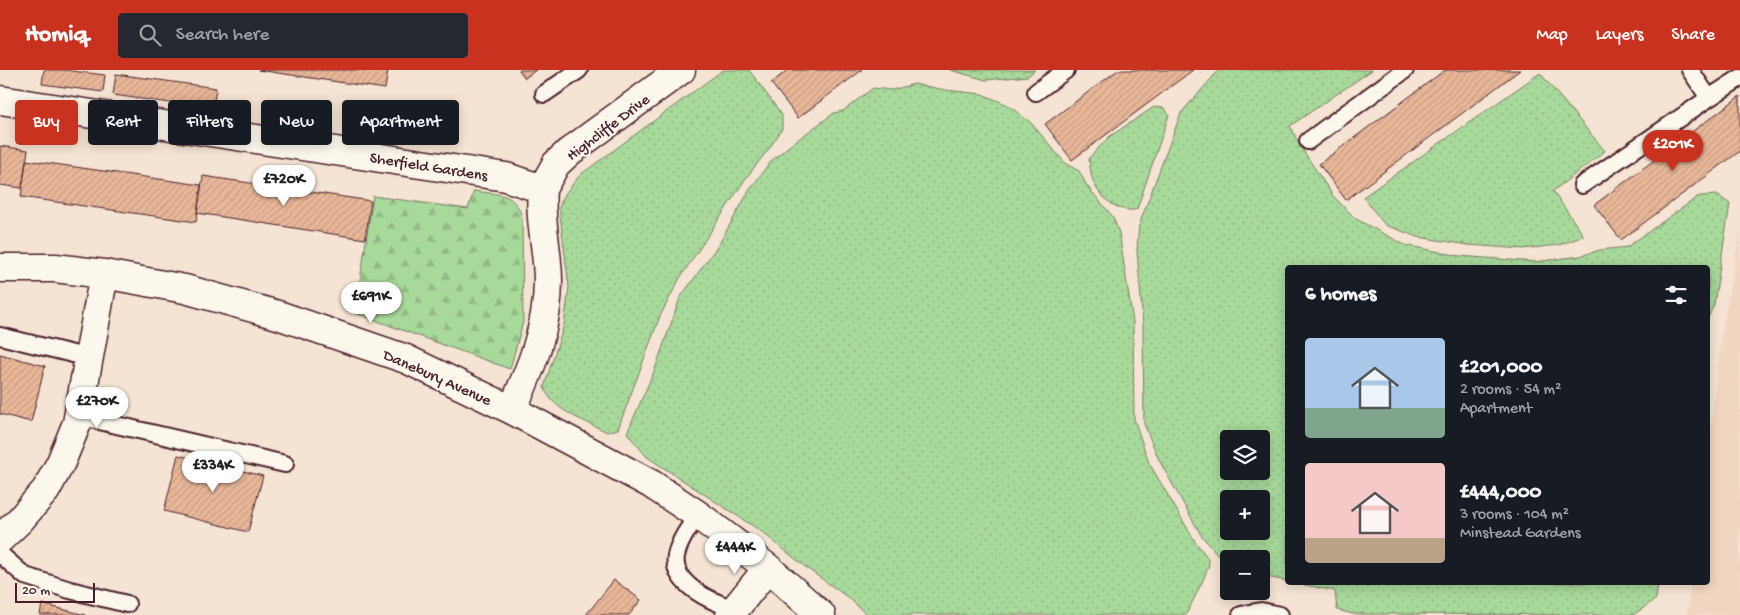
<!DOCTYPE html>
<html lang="en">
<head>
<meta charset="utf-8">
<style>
  :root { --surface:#171b24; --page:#242831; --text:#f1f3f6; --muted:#9ea1a6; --accent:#c8321e }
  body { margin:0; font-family:"Gochi Hand",sans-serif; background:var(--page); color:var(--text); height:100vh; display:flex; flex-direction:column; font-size:19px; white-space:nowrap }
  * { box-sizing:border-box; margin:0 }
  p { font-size:16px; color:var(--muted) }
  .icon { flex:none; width:28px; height:28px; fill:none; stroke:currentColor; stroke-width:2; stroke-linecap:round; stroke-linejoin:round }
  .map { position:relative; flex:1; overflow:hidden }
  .details { position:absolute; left:1285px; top:195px; width:425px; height:320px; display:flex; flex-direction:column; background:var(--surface); border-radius:5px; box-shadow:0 2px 12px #0003 }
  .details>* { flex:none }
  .guide { position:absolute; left:15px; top:30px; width:475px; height:45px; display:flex; gap:10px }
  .controls { position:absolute; left:1220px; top:360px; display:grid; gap:10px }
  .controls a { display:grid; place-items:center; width:50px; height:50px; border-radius:5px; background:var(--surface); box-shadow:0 2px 12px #0003; font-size:25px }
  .scale { position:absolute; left:15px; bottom:12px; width:80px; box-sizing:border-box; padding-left:5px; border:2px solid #4a1f2b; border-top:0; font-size:14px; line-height:18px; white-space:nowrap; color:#4a1f2b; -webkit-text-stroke:4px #fbf7ec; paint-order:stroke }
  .price { position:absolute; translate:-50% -42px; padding:0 11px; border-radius:18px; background:#fff; color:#222; font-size:16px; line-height:32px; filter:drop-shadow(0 1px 2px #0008) }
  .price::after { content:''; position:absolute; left:50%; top:30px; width:15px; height:11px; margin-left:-8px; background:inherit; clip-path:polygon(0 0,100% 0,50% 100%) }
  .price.current { background:var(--accent); color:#fff }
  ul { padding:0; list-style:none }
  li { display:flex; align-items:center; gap:15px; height:125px; padding:0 20px }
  li span { display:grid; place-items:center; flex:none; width:140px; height:100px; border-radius:5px; color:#555 }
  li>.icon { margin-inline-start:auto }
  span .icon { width:60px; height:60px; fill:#fffc; stroke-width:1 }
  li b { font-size:21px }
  h2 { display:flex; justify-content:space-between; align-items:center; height:60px; padding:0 20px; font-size:21px }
  .pill { padding:0 18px; border-radius:5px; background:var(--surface); box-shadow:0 2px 12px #0003; font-size:18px; line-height:45px }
  .pill.current { background:var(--accent); color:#fff }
  header { display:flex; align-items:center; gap:30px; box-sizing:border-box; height:70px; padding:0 25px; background:var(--accent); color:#fff }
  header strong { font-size:24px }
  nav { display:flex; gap:28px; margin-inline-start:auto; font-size:18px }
  .search { width:350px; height:45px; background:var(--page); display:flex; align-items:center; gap:12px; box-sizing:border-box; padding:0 18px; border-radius:5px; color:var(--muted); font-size:19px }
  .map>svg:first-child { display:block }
  .built { fill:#f1d6c1 }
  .grass { fill:url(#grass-dots); stroke:#787c62; fill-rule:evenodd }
  .forest { fill:url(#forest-firs); stroke:#787c62 }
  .building { fill:url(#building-hatch); stroke:#4a1f2b }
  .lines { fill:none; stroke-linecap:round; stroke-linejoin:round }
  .service-casing { stroke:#4a1f2b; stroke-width:20 }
  .minor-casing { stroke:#4a1f2b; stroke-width:31 }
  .service { stroke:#fbf7ec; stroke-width:16 }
  .minor { stroke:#fbf7ec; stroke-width:28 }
  .labels { text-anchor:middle; stroke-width:4; stroke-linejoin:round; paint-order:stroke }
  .street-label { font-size:16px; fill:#4a1f2b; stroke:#fbf7ec }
</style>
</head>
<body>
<header>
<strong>Homiq</strong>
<div class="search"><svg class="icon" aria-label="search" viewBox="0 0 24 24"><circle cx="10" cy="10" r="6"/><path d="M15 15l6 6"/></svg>Search here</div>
<nav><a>Map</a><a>Layers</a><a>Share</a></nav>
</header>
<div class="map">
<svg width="1740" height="545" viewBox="0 0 1740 545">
  <defs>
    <pattern id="grass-dots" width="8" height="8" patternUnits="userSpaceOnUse" patternTransform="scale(1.25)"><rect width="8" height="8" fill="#a7d99a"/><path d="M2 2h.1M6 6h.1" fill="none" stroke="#91ba85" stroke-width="1.8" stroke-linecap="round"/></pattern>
    <pattern id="forest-firs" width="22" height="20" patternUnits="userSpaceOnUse" patternTransform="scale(1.25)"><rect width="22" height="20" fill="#a7d99a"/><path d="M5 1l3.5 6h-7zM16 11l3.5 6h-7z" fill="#91ba85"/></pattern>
    <pattern id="building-hatch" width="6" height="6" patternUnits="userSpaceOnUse" patternTransform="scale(1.25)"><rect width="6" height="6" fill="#e7b798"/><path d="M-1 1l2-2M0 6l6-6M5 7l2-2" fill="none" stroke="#c89d83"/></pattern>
  </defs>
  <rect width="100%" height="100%" fill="#f5e4d3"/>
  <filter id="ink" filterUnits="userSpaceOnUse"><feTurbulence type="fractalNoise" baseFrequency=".02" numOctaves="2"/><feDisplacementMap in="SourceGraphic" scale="10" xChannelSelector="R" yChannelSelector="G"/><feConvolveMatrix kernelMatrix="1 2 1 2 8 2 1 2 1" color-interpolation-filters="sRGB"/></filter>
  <g filter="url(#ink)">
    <!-- built -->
    <path class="built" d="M1740,162V545H1687L1691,513L1708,512V383L1722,261Z"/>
    <!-- grass -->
    <path class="grass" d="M723,0H749L782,45V59L771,76L746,108L680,208L660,246L618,359L607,362C586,351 552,341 544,317L564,255L569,217L559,137L565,124L580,105Z
      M950,0H1035L1028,6L986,10Z
      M1219,0H1372L1290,56L1300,76L1333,126L1356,149L1405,175L1460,186L1535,192L1580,186L1600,180L1627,177L1699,126L1717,125L1730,134L1714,234L1708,248V198H1288L1287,511L1261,506V489H1229V498L1201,465L1159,390L1144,354L1143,255L1137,180L1139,155L1181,43ZM1229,369H1261V401H1229ZM1229,429H1261V461H1229Z
      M1540,3L1605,81L1553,121L1584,166L1559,175L1523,179L1469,175L1418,167L1385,155L1363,127Z
      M914,14L946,20L982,24L1008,35L1031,53L1066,94L1079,101L1087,116L1113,147L1119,163L1133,252L1134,349L1149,393L1196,473L1208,488L1209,495L1203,510L1186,545H867L850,529L808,499L762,462L647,387L627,363L655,299L680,228L719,174L749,121L770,92L789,76L834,43L843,41L873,18L892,20Z
      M1154,37L1164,38L1169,45L1137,139C1123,144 1105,132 1097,119C1091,110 1090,99 1089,88L1109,67Z
      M1295,513H1658L1656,529L1633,545L1353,544L1337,540L1335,521Z"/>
    <!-- forest -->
    <path class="forest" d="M474,121C498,125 514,121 522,147L523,252L510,299L355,243L373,126L468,139Z"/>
    <!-- building -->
    <path class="building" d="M44,0H64L105,5L103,22L42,14Z
      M258,0H388L385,19Z
      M519,0H536L525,8Z
      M788,0H862L798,48L771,13Z
      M1118,0H1193L1072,90L1045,54Z
      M1445,0H1520L1346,130L1319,94Z
      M116,4L216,18L213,39L113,25Z
      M1740,26V81L1621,170L1594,135Z
      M0,76L28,80L22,118L0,115Z
      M26,90L201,115L196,152L21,127Z
      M203,106L371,131L365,169L197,143Z
      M0,284L45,296L31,352L0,344Z
      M178,385L263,406L248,462L164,441Z
      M614,510L641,530L629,545H586Z
      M42,534L85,545H40Z"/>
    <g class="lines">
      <defs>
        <path id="service" d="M1036,22L1066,0
          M544,24L579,0
          M1709,28L1740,8
          M1308,71L1405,0
          M1582,115L1709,28L1690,0
          M0,266L89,288
          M78,346L285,394
          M698,445C689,457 679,471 676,486C671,515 713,532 734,539
          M0,484L25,506L70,520L127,534
          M1241,545L1261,541L1280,545"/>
        <path id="minor" d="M0,30L506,107L542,119C539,151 548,180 548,211C548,257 531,298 512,340
          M542,119L556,94L569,82L681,0
          M0,198H55L104,204L185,219L278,245L406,289L512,340L651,414L698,445L768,498L821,545
          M0,469L19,451L46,420L61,392L77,353L104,204
          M730,545L768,498"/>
      </defs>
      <!-- service casing -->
      <use href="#service" class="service-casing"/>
      <!-- minor casing -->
      <use href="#minor" class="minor-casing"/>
      <!-- service -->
      <use href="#service" class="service"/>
      <!-- minor -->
      <use href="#minor" class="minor"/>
    </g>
  </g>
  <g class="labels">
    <!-- street labels -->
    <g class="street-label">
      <text transform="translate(607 56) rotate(-37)" y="6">Highcliffe Drive</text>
      <text transform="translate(429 95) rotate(9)" y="6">Sherfield Gardens</text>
      <text transform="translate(438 306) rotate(24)" y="6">Danebury Avenue</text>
    </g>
  </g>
</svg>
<div class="controls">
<a><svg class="icon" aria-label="layers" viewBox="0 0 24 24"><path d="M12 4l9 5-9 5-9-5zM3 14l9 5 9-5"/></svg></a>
<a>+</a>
<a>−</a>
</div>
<div class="scale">20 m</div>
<b class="price current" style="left:1673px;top:102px">£201K</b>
<b class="price" style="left:284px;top:137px">£720K</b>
<b class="price" style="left:371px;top:254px">£691K</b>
<b class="price" style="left:97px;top:359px">£270K</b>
<b class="price" style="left:213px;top:423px">£334K</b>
<b class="price" style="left:735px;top:505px">£444K</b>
<div class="guide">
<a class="pill current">Buy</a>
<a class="pill">Rent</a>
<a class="pill">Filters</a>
<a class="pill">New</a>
<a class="pill">Apartment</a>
</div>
<section class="details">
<h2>6 homes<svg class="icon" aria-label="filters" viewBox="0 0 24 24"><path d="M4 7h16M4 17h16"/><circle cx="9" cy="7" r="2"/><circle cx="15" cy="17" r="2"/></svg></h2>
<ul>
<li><span style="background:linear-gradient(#a9c7e8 70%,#7fa58c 0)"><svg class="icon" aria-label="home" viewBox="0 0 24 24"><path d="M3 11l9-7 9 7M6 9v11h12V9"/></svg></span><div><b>£201,000</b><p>2 rooms · 54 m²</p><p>Apartment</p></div></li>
<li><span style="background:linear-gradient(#f6c9c9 75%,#b9a48a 0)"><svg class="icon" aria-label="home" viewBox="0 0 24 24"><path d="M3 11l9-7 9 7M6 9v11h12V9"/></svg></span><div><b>£444,000</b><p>3 rooms · 104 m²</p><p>Minstead Gardens</p></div></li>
</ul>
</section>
</div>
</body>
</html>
